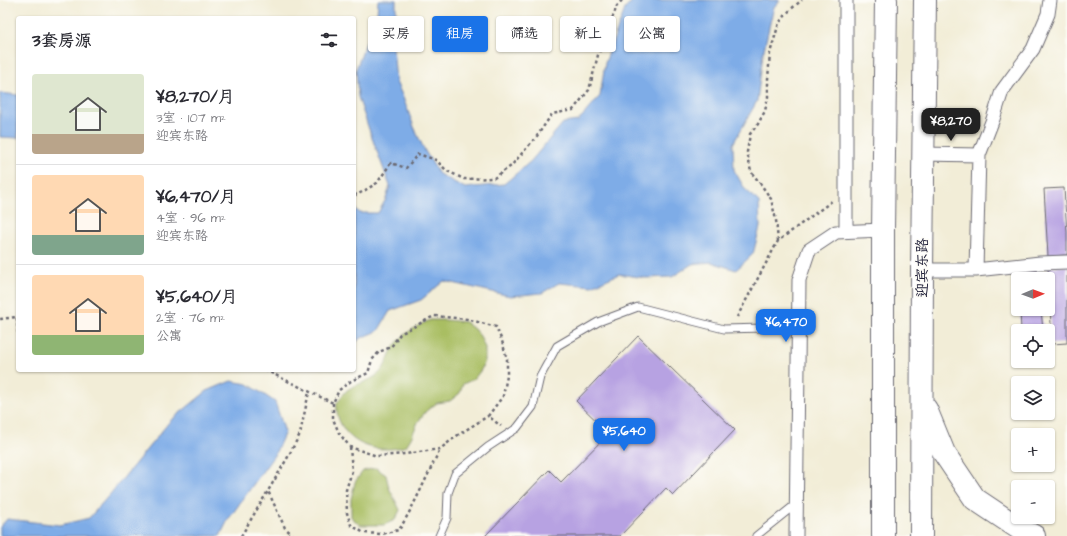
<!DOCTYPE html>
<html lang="zh">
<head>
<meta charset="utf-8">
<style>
  :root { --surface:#fff; --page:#f7f7f7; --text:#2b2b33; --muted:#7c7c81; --line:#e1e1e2; --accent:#1a73e8 }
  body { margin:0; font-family:"Architects Daughter","LXGW WenKai TC",sans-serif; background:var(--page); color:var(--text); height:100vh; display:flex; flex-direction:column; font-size:15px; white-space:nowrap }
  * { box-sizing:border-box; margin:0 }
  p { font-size:13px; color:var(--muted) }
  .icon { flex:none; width:22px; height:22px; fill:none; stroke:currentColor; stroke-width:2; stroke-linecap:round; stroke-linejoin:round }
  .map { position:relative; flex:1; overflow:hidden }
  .drawer { position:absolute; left:16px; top:16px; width:340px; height:356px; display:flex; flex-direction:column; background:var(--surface); border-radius:4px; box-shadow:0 1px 3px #0004 }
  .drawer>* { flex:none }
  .banner { position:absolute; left:368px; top:16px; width:380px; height:36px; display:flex; gap:8px }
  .needle { width:26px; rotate:89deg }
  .tools { position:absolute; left:1011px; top:272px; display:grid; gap:8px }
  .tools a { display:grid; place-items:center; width:44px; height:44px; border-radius:4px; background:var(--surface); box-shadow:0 1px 3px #0004; font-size:20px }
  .price { position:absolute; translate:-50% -34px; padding:0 9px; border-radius:8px; background:var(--accent); color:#fff; font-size:13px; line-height:26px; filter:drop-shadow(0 1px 2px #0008) }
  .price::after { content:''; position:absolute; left:50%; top:24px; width:12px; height:9px; margin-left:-6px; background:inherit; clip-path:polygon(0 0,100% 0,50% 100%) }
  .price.on { background:#222; color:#fff }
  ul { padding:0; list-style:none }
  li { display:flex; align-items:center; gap:12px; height:100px; padding:0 16px }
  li+li { border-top:1px solid var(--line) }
  li span { display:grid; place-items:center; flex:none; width:112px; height:80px; border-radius:4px; color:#555 }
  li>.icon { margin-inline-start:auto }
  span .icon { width:48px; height:48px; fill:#fffc; stroke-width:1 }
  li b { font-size:17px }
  h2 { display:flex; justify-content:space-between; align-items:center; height:48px; padding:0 16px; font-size:17px }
  .tag { padding:0 14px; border-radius:4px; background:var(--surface); box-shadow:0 1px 3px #0004; font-size:14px; line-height:36px }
  .tag.on { background:var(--accent); color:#fff }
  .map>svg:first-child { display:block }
  .green { fill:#a9be62; stroke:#66704e }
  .water { fill:#7eace7; stroke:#506791 }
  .building { fill:#b7a2e2 }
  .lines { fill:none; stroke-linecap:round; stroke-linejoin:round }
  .lane-casing { stroke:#6b6972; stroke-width:9 }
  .street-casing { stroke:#6b6972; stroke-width:15 }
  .highway-casing { stroke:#6b6972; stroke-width:24 }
  .path { stroke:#6b6972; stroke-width:2.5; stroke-dasharray:3 3; stroke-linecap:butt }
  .lane { stroke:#fff; stroke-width:7 }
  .street { stroke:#fff; stroke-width:13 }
  .highway { stroke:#fff; stroke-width:22 }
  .labels { text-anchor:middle; stroke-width:3; stroke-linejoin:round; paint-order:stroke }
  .street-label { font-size:15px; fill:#22223b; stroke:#fdfcf7 }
</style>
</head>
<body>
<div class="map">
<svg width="1067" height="536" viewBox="0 0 1067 536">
  <rect width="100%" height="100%" fill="#fdfcf7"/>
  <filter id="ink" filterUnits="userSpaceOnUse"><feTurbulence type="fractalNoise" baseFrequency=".025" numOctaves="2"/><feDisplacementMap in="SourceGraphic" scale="8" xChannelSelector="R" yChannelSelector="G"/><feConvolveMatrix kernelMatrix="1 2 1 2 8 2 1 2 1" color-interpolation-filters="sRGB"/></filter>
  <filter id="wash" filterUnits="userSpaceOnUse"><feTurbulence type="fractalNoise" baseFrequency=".012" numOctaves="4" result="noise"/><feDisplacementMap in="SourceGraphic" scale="16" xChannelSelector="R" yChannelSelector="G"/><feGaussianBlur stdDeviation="0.9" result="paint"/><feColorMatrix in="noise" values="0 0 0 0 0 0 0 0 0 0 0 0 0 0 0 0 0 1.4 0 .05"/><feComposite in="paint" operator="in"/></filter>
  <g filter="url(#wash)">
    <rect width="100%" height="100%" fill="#f2edd7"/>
    <!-- green -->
    <path class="green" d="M430,320H446L465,322L474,329L480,336L485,348V361L481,370L474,379L463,384L460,393L450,401L437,403L426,411L418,422L411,438L406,446C380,454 350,447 339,420C337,415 336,407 337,402C338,402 341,398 341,397C343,395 345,392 347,390C356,384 368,382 377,375C385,369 387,360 391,352C399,336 414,327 430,320Z
      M376,468L386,475L389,488L400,510L395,520L384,525H360L351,517V499L355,482L363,471Z"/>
    <!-- water -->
    <path class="water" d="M378,0H396V12L393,46L396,82L402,95L416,132L425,151L439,174L465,188L504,184L531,161L563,123L578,121L600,96L605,63L625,9L633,0H780L774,7L770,23L763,54L757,101L733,144L734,170L745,189L759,202L760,227L753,254L736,270L711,262L692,264L672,277L645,278L619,274L592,286L559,283L542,293L510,296L444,281L421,300L390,311L378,331L359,339L354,346V208L360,213H378L386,199L390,186L372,138L358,97L356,69L377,14Z
      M0,93L18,95V138L0,137Z
      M231,381L248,384L275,402L285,432L275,454L228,520L220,536H0V527L7,519L60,525L89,518L111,493L170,421L207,391Z"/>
    <g id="blocks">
      <!-- building -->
      <path class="building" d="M1064,188L1067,232V255L1048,256L1044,189Z
        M1067,266V343L1052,344L1048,267Z
        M1039,270V279H1018V271Z
        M1020,309H1041L1043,331H1021Z
        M638,336L735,430L673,495L666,488L620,536H485L549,470L561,482L609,433L576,401Z"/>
    </g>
  </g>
  <g filter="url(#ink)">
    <use href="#blocks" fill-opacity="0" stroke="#6b6972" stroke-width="1"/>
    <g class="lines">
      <defs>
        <path id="lane" d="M439,536L447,518L448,493L455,474L488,447L517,428L533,407L540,377L557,346L598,322L638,307L724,329L764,328L799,316
          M756,536L796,504"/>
        <path id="street" d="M846,0V231
          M923,154L979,155
          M922,270H976L1040,263L1067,262
          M976,270L979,155L993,119L1002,91L1033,49L1048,14L1050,0
          M796,536L799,280L809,250L836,232L883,230"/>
        <path id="highway" d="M926,409L944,453L975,499L1023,531L1034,536
          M883,536V230L886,0
          M921,536L922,270L925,0"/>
      </defs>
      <!-- lane casing -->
      <use href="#lane" class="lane-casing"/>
      <!-- street casing -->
      <use href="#street" class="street-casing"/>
      <!-- highway casing -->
      <use href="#highway" class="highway-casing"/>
      <!-- path -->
      <path class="path" d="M354,194L357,195L377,183L391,163L406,168L418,154L436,160L447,171L464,179L494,178L511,166L537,136L552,114L573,110L589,90L598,55L617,6L622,0
        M778,241L776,220L771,199L760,183L751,172L747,152L750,134L758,124L765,111L768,97V79L770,53L779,23L791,9L802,0
        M737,317L778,241L832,201
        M0,319L17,317L18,334
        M265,370L333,403L339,390L351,381L368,373L372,360L379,352L391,347L400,334L434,316L467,319L496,327L502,341L507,359V376L503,396L488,416L501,426
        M333,403V419L339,433L350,447L377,456L406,454L440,449L458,435L488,416
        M350,447L352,471L346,490L347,513L351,525L364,533L382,534L399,530C415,504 427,476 440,449
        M241,536L268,491
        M294,536L285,528L268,491L288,457L300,434L309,392"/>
      <!-- lane -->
      <use href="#lane" class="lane"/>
      <!-- street -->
      <use href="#street" class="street"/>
      <!-- highway -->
      <use href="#highway" class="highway"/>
    </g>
  </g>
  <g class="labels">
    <!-- street labels -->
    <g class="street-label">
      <text transform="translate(922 268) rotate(-90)" y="5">迎宾东路</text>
    </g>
  </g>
</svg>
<div class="tools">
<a><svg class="needle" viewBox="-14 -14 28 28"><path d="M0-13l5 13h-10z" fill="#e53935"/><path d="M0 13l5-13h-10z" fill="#7c7c81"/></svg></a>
<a><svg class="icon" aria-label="locate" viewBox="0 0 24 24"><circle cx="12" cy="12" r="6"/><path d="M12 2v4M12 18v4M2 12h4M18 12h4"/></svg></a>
<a><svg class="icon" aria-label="layers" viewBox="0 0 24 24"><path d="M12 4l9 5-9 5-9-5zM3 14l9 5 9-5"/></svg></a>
<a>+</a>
<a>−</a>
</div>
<b class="price on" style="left:951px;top:142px">¥8,270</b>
<b class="price" style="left:786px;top:343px">¥6,470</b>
<b class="price" style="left:624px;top:452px">¥5,640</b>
<div class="banner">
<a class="tag">买房</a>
<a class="tag on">租房</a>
<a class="tag">筛选</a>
<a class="tag">新上</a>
<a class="tag">公寓</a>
</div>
<section class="drawer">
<h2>3套房源<svg class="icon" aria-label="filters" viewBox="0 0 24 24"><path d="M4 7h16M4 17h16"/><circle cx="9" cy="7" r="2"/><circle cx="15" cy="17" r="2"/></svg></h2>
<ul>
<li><span style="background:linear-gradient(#dfe7d0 75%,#b9a48a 0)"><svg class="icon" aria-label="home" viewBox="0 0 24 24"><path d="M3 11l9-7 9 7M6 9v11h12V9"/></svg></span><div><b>¥8,270/月</b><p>3室 · 107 m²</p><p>迎宾东路</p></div></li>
<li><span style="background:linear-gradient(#ffd9b3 75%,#7fa58c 0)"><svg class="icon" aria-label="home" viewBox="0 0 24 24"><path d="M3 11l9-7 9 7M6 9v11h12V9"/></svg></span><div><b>¥6,470/月</b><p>4室 · 96 m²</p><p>迎宾东路</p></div></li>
<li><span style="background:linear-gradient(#ffd9b3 75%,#8fb573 0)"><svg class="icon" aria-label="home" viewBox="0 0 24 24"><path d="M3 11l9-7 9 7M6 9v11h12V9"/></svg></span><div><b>¥5,640/月</b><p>2室 · 76 m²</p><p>公寓</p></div></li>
</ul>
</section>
</div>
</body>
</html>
